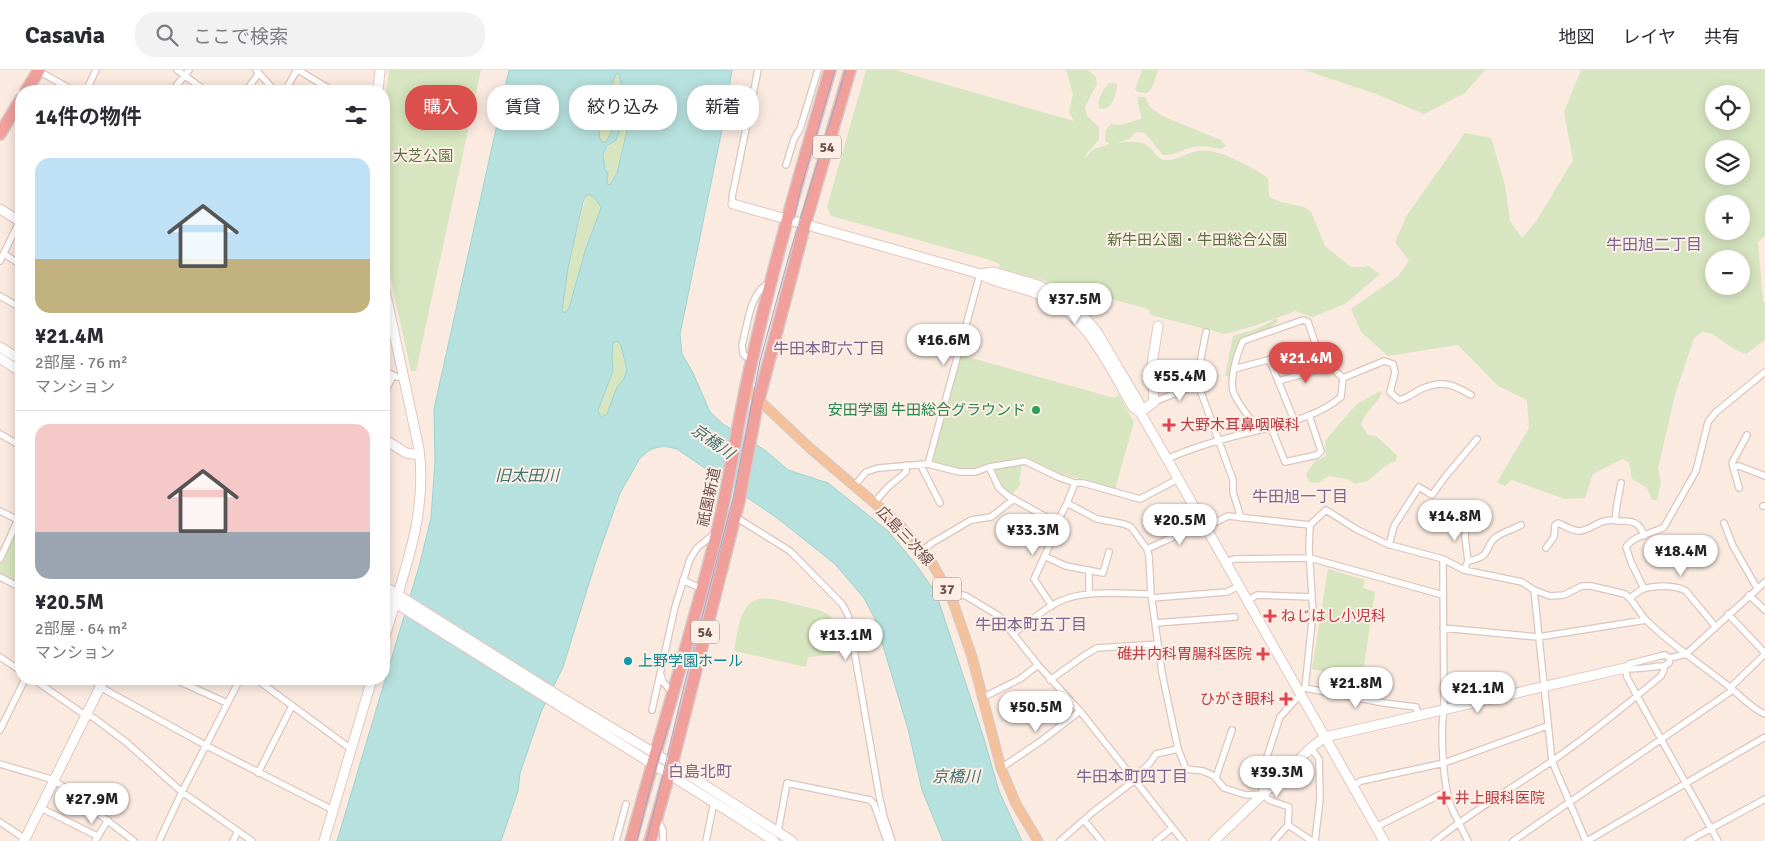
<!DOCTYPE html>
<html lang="ja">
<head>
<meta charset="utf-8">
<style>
  :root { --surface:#fff; --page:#f2f2f3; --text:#2b2b33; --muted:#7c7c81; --line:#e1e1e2; --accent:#db4f4d }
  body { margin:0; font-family:Signika,"Noto Sans JP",sans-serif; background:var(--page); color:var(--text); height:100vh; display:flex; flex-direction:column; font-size:19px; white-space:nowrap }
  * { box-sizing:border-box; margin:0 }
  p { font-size:16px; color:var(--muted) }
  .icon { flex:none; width:28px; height:28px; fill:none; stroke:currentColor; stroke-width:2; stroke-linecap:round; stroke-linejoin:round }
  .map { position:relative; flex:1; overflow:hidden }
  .drawer { position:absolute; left:15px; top:15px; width:375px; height:600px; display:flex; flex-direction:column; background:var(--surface); border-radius:20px; box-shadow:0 2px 12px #0003 }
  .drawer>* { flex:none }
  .guide { position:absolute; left:405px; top:15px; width:475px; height:45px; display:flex; gap:10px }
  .tools { position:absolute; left:1705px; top:15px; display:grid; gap:10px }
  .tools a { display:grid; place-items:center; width:45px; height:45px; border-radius:50%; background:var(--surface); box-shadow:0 2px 12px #0003; font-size:25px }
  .price { position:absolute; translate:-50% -42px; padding:0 11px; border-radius:18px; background:#fff; color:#222; font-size:16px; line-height:32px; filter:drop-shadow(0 1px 2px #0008) }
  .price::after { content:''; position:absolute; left:50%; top:30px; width:15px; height:11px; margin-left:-8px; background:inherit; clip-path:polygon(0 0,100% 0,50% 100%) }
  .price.current { background:var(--accent); color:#fff }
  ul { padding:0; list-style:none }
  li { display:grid; align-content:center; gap:10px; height:265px; padding:0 20px }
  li+li { border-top:1px solid var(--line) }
  li span { display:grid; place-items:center; height:155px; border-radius:15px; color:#555 }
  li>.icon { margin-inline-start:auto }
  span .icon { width:90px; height:90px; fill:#fffc; stroke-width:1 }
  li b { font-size:21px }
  h2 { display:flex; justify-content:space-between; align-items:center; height:60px; padding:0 20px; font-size:21px }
  .tag { padding:0 18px; border-radius:20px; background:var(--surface); box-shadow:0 2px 12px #0003; font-size:18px; line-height:45px }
  .tag.current { background:var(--accent); color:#fff }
  header { display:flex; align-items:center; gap:30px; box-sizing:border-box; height:70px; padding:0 25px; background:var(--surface); border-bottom:1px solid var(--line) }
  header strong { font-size:24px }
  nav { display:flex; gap:28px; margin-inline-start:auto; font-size:18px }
  .search { width:350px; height:45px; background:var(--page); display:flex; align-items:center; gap:12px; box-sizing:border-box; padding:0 18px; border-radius:20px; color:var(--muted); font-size:19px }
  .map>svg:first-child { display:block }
  .green { fill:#d7e6c0; fill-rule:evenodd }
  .water { fill:#b7e1de; stroke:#9ed2cf; fill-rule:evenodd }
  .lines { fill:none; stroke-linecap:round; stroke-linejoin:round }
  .street-casing { stroke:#ddc5bd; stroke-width:8 }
  .secondary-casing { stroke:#e3c7be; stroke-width:11 }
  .primary-casing { stroke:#d4cac9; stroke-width:11 }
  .highway-casing { stroke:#d4cac9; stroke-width:14 }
  .street { stroke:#fff; stroke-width:5.5 }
  .secondary { stroke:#fff; stroke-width:9 }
  .primary { stroke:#f4c19d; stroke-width:9 }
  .highway { stroke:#f09f9b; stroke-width:11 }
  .tram { stroke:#aba1c1; stroke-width:1 }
  .leisure-dot { fill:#2e9e5b; stroke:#fdefe6; stroke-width:2 }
  .health-dot { fill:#e0444e; stroke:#fdefe6; stroke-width:2 }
  .culture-dot { fill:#0f9aa8; stroke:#fdefe6; stroke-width:2 }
  .labels { text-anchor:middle; stroke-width:4; stroke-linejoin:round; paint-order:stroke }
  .shield { fill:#fdefe6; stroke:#997f79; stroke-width:1 }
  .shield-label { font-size:14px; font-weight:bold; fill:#6e4f4a }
  .park-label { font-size:15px; fill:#5c7342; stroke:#fdefe6 }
  .leisure-label { font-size:15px; fill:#27864d; stroke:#fdefe6; text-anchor:end }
  .health-label { font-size:15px; fill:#be3a42; stroke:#fdefe6; text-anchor:start }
  .street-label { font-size:15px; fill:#6e4f4a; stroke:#fdefe6 }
  .culture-label { font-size:15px; fill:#0d838f; stroke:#fdefe6; text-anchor:start }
  .neighbourhood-label { font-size:16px; fill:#796691; stroke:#fdefe6 }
  .water-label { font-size:16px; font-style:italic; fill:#407371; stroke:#fdefe6 }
</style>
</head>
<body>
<header>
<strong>Casavia</strong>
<div class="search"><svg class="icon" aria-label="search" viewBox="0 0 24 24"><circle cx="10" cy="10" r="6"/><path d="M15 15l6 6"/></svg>ここで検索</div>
<nav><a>地図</a><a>レイヤ</a><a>共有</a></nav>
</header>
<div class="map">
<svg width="1765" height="771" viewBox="0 0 1765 771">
  <rect width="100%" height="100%" fill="#faeae0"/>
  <!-- green -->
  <path class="green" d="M389,0H481L416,301H411L384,178V44Z
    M866,0H895L1074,51L1069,42L1073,24L1066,0H1088L1096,7L1097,14L1085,37L1087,46L1099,57V70L1086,84V87L1092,80L1109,74L1105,71L1106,60L1111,54L1121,55L1141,49C1142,41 1136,35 1138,27H1145L1150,37L1162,46L1221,70L1226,76L1221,79C1212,77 1203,75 1194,77C1181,79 1178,85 1163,85L1145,63L1136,62L1129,69L1117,73C1125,72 1139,70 1147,75C1153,79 1156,88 1164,90C1175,92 1186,83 1197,81C1217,77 1252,97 1268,108L1269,127L1281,132L1304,137L1311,142L1325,176L1351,197H1366L1367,195L1380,204L1345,234L1312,247L1296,241L1257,255L1225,264L1151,245L1148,239L999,198L1000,194L987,189L831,146L827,137Z
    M1142,0H1158L1152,18L1147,23L1137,22L1135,19Z
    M1304,0H1485L1465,23L1424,44L1376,24Z
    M1581,0H1765V165L1758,172L1763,231L1765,233V270L1746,284L1734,279L1711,263L1702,262L1694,268L1675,325L1658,398L1661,412L1657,430H1652L1647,418L1632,409L1629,392L1622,389L1593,404L1585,428L1565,429L1511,410L1505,416L1497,412L1529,358L1527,330L1498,316L1458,275L1388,286L1361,262L1351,239L1398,206L1409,191L1395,172L1407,145L1465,63L1491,68L1505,115L1510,151L1522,168L1537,150L1573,90L1564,42ZM1714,24H1741V51H1714ZM1714,79H1741V106H1714ZM1714,134H1741V161H1714ZM1714,189H1741V216H1714Z
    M618,3L620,7L627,61L617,103L610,115L607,114C609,94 594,85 616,70L612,61L606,72H602L599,67L603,33L607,28L615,6Z
    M1110,13L1117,14C1116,25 1112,42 1099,38C1097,30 1103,18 1110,13Z
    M586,125H590L596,129L601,138L569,238L565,243L562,242L568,198Z
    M1275,249H1277L1278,252L1268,259L1240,268L1230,307L1225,306L1233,266L1259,258Z
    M618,271L621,276L627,299L624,309L617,317L607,344L601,349L598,341L613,301L612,287L613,273Z
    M961,285L1114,328L1119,325L1134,352L1115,419L1059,403L1025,387L986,394L976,398L960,399L934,392L932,388Z
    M1380,321L1382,323C1375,336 1365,341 1361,355L1368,365L1376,366L1397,385L1396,391L1385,396L1368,411L1355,414L1348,409L1328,406L1318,413L1309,412L1306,404L1315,391L1326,386L1325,371L1339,354L1357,334Z
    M1022,394L1019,411L1021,414L1011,426L1004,420L991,400Z
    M21,449V515L0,503V494Z
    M1328,499L1365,510L1363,518L1375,522L1362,609L1312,599Z
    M758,529C770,527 782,531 794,534C828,542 845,543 836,584L808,587L806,597L734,581C738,563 738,536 758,529Z"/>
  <!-- water -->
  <path class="water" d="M509,0H732L725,45L680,264L682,284L693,303L710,342L723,354L766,381L788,400L828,413L888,461L914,492L936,523L984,669L999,721L1022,771H943L922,720L908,659L875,549L864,528L835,494L777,448L677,379L664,376L651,379L640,388L620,423L595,494L563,597L541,642L520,703L518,721L501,771H337L420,493L431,448L435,392L434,339ZM618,3L620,7L627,61L617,103L610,115L607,114L608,104L605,99L603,85L607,76L616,70L622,54L613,52L611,56L612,61L606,72H602L599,67L603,33L607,28L615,6ZM586,125H590L596,129L601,138L586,178L569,238L565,243L562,241L568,198L583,132ZM618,271L621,276L627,299L624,309L617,317L607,344L601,348L598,340L613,301L612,287L613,273Z"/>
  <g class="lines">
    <defs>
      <path id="street" d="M37,0L74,21
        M177,0L206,21
        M256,0L275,21
        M298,0L333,21
        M86,21L96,0
        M172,21L189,0
        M246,21L259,3
        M285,21L297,0
        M786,95L794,69L800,59L818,0
        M733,134L732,127L758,0
        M4,184L21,195
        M0,191L21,148
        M0,226L21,238
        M1206,262L1197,309L1198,314L1233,410V422L1241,448
        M751,291L743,284L742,275C748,254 749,224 769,213
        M1270,291L1294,350
        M1234,299L1316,277
        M384,301L397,307H404
        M1343,308L1384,291L1393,294L1395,303L1390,322L1399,330C1408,328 1413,323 1421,319C1442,310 1453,314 1471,325
        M1278,311L1329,297
        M384,324L393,306
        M1154,332L1198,314
        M1271,357L1285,392L1317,385L1321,381L1309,345
        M0,364L21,376
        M1167,389C1196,376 1229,367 1260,360C1287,353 1319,346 1341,327L1343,308L1320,287L1308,252L1303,250L1243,271C1237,283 1230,308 1233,321C1237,333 1251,350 1259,360
        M920,394L940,433
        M928,394L980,204
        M989,397L999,418L1008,426L1057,453
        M1733,397L1739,396L1765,406
        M1075,413L1067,433L1097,449L1124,454L1131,457L1147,479L1149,486L1151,524L1162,603L1178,679L1186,699L1203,701L1214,706L1224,718L1246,725L1263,724
        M854,416L866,402L878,398L928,394L959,402H975L989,397L1025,391L1058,407L1075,413H1083L1140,429L1178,409
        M1739,418L1732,393L1747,365
        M874,433L888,417L906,402V395
        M1763,436H1765
        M0,441L18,450
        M734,446L790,481L842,534L848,545L879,725L884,747L892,771
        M1615,450L1617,434L1621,413
        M1724,453L1733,476L1757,518
        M1206,457L1228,446L1310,455L1326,440L1356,459L1387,474L1443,489L1464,500L1522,512L1534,520L1550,526L1564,525L1582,516H1591L1625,524C1634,531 1639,543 1647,551C1672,576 1704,596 1732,619C1743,628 1752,639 1765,644
        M1389,475L1394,456L1419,417L1432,425L1445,407L1477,369
        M1546,478L1554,467L1555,455L1558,453C1565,456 1572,461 1580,461C1589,460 1596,453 1605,451C1609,450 1613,450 1617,451C1631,451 1639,450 1644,466
        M1147,479L1204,453
        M923,480L932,473L971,450L991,447L1014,429
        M1044,486L1066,496L1103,503L1109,482
        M0,489L21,443
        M1443,489L1444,640C1440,660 1443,716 1451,736C1456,748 1462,759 1468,771
        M1468,491C1494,486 1483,477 1496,467C1503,462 1514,459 1521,455
        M1226,492L1234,489L1310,488L1443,525
        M1464,500L1468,491L1465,467L1467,450
        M0,507L21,518
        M683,510L702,519
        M1644,519L1631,492L1626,477C1634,465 1652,464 1664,457L1696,401L1708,352L1715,343L1765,302
        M1534,520L1552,691L1586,771
        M1089,524V500
        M1749,525L1765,540
        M1152,528L1227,522L1239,516
        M1630,528C1634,525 1639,521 1643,519C1655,515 1676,515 1686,521L1715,556
        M952,529L962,525L966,526L999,546L1038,595L1080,641L1183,771
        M1247,531L1257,525L1312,527
        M1052,536L1034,509L1057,459V453L1067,433
        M1728,544L1765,583
        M1155,553L1235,547
        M1443,558L1538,567L1646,550
        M1013,564C1027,554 1042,540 1058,532C1086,519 1121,524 1151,524
        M0,587L21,601
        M1625,598L1627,607L1637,626L1718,771
        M1625,598L1629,594L1660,586L1665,585L1670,588L1686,584L1765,512
        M1625,598C1632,601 1654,596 1664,596
        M661,605L663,612L672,622
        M33,609L82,643L94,648L126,672L182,722L252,771
        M174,609L227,633
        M256,609L351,679
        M1050,610L1085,585L1097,578L1158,574
        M264,615L268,609
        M100,617L205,675L333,740
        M1305,618L1384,633L1416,637L1419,646
        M1298,622L1305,618L1313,542L1309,479L1310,455
        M1300,625L1280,647L1260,708L1263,724L1269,730L1289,737L1288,755L1312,771
        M982,628L1020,609L1038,595
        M652,640L675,537L690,489L697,478L715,463
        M0,660L25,609
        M1311,678L1319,689L1320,729L1315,771
        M0,694L54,710L134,771
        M1001,698L1041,671L1080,641
        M258,703L292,636
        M1216,707L1232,660
        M1133,708L1149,694L1156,684L1178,679
        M1352,716L1361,711L1444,693L1547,656
        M41,738L97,766
        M657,748L663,760V771
        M1084,750L1101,771
        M0,752L25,769
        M1376,757L1447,721
        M778,761L787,713L870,730L874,734L887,771
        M95,771L108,750
        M159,771L182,722L240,609
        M233,771L238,761
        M616,771L626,734
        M706,771L714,732
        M1060,771L1093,742L1135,710
        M1156,771L1172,758
        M1274,771L1288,755
        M1435,771C1472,741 1513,718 1552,691C1590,665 1625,636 1661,606L1664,600V596L1669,593L1670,588
        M1513,771L1730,622L1733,615L1765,584
        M1587,771L1765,667
        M1688,771L1765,729"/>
      <path id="secondary" d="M378,21L380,0
        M733,134L970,201L980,204L993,202L1038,215L1050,221L1070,234L1088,251L1097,262L1139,333L1140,342
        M0,139L21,152
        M980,204C999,215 1022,216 1042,226C1088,246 1108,295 1133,337L1140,342L1167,389L1384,771
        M384,216L419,379C428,447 402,506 384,570
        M0,277L21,290
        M0,288L21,302
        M1140,342L1154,332L1152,294L1158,256
        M384,369L406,383L419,385
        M384,516L562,628L656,684L792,771
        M384,526L739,748L774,771
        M24,771L104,609
        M324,771L372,609
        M1214,771L1313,676L1325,667L1625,598"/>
      <path id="primary" d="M746,318L811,379L898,453L932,493L952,529L972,587L1001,698L1016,734L1038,771"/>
      <path id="highway" d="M26,21L39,0
        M0,64L21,29
        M631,771C659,668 691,566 717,462C731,405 738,347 752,290C774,192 802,96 830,0
        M650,771L672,694L739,431L756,340L805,154L850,0"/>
    </defs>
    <!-- street casing -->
    <use href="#street" class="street-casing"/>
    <!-- secondary casing -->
    <use href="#secondary" class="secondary-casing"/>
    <!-- primary casing -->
    <use href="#primary" class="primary-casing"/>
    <!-- highway casing -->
    <use href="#highway" class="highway-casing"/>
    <!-- street -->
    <use href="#street" class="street"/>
    <!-- secondary -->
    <use href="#secondary" class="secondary"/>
    <!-- primary -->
    <use href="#primary" class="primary"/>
    <!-- highway -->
    <use href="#highway" class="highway"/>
    <!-- tram -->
    <path class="tram" d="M794,149L801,118L835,0
      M637,771L653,706L670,651
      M647,771L684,616L734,425L760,291L790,182L846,0"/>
  </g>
  <!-- markers -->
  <circle class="leisure-dot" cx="1036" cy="340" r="5"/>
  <g class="health-dot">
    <path d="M1166.5 347.5h5v5h5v5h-5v5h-5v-5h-5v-5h5z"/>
    <path d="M1267.5 538.5h5v5h5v5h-5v5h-5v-5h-5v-5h5z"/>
    <path d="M1260.5 576.5h5v5h5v5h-5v5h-5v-5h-5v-5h5z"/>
    <path d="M1283.5 621.5h5v5h5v5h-5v5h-5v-5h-5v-5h5z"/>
    <path d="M1441.5 720.5h5v5h5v5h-5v5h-5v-5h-5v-5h5z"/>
  </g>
  <circle class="culture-dot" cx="628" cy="591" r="5"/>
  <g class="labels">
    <!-- shield labels -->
    <g class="shield">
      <rect x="813" y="65.5" width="28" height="23" rx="4"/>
      <rect x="933" y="507.5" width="28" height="23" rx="4"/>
      <rect x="691" y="550.5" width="28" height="23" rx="4"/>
    </g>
    <g class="shield-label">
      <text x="827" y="82">54</text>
      <text x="947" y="524">37</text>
      <text x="705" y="567">54</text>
    </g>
    <!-- park labels -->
    <g class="park-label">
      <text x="423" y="91">大芝公園</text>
      <text x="1197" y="175">新牛田公園・牛田総合公園</text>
    </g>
    <!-- leisure labels -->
    <g class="leisure-label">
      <text x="1026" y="345">安田学園 牛田総合グラウンド</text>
    </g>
    <!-- health labels -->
    <g class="health-label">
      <text x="1180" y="360">大野木耳鼻咽喉科</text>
      <text x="1281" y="551">ねじはし小児科</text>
      <text x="1252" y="589" text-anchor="end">碓井内科胃腸科医院</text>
      <text x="1275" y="634" text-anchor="end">ひがき眼科</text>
      <text x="1455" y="733">井上眼科医院</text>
    </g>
    <!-- street labels -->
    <g class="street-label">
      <text transform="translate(709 427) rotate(-78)" y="5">祇園新道</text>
      <text transform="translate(905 466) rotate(47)" y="5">広島三次線</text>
    </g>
    <!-- culture labels -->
    <g class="culture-label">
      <text x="638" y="596">上野学園ホール</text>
    </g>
    <!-- neighbourhood labels -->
    <g class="neighbourhood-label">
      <text x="1654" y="180">牛田旭二丁目</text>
      <text x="829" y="284">牛田本町六丁目</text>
      <text x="1300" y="432">牛田旭一丁目</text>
      <text x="1031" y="560">牛田本町五丁目</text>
      <text x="700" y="707">白島北町</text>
      <text x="1132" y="712">牛田本町四丁目</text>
    </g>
    <!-- water labels -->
    <g class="water-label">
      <text transform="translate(713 371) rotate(35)" y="6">京橋川</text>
      <text x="527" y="411">旧太田川</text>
      <text x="956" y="712">京橋川</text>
    </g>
  </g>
</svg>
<div class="tools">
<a><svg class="icon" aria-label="locate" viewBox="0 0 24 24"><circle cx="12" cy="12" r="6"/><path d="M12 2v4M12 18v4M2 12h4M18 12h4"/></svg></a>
<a><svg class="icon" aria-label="layers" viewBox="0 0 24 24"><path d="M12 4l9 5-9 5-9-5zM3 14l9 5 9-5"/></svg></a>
<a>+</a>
<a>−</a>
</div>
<b class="price" style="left:1075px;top:255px">¥37.5M</b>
<b class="price" style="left:944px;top:296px">¥16.6M</b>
<b class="price current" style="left:1306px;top:314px">¥21.4M</b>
<b class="price" style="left:1180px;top:332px">¥55.4M</b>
<b class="price" style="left:1455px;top:472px">¥14.8M</b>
<b class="price" style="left:1180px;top:476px">¥20.5M</b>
<b class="price" style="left:1033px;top:486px">¥33.3M</b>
<b class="price" style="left:1681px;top:507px">¥18.4M</b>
<b class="price" style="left:846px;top:591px">¥13.1M</b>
<b class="price" style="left:1356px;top:639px">¥21.8M</b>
<b class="price" style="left:1478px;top:644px">¥21.1M</b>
<b class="price" style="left:1036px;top:663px">¥50.5M</b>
<b class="price" style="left:1277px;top:728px">¥39.3M</b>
<b class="price" style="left:92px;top:755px">¥27.9M</b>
<div class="guide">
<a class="tag current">購入</a>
<a class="tag">賃貸</a>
<a class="tag">絞り込み</a>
<a class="tag">新着</a>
</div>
<section class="drawer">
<h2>14件の物件<svg class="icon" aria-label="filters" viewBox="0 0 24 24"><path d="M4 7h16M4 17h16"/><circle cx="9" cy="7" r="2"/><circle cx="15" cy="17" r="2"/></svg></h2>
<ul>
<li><span style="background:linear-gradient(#bfe0f5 65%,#c2b280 0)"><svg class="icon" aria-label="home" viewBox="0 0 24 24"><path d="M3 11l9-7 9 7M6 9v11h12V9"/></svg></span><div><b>¥21.4M</b><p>2部屋 · 76 m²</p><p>マンション</p></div></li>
<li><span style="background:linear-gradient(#f6c9c9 70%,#9aa5b1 0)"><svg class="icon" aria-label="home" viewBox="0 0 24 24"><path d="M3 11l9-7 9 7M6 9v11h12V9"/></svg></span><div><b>¥20.5M</b><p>2部屋 · 64 m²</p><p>マンション</p></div></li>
</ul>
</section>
</div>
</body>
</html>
